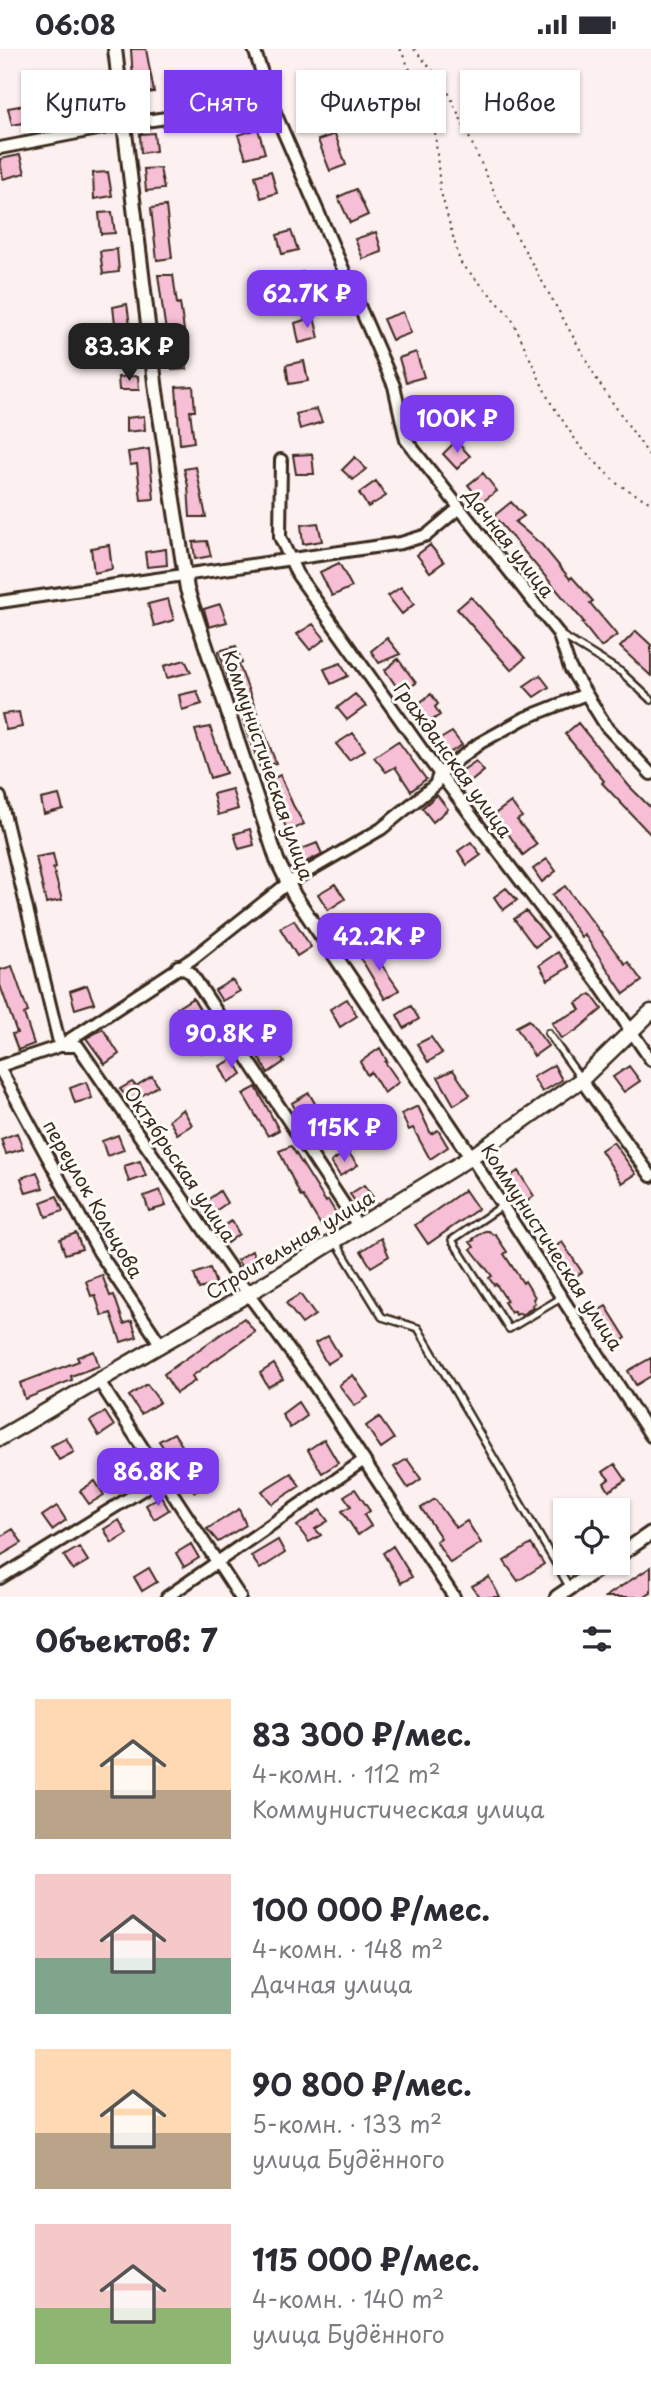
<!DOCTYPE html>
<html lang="ru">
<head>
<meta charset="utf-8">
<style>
  :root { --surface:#fff; --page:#f7f7f7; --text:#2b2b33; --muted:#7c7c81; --accent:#7c3aed }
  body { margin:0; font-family:"Playpen Sans",sans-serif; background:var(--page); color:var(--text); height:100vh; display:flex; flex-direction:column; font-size:26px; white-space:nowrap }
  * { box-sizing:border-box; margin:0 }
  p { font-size:23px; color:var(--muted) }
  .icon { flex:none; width:38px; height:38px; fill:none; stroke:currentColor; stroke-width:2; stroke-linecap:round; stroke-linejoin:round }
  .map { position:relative; height:1548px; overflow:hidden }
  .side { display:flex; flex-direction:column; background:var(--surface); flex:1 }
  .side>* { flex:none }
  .hud { position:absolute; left:21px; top:21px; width:609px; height:63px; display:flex; gap:14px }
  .tools { position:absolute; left:553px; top:1449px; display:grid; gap:14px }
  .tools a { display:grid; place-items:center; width:77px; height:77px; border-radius:0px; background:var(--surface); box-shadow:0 2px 5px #0004; font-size:35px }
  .price { position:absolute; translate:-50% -60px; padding:0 16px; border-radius:14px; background:var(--accent); color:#fff; font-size:23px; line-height:46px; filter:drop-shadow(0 2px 4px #0008) }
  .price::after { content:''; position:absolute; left:50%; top:42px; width:21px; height:16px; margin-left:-10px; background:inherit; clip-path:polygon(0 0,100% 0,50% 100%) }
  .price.active { background:#222; color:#fff }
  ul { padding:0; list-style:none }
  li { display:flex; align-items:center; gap:21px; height:175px; padding:0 35px }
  li span { display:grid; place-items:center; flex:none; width:196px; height:140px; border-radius:0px; color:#555 }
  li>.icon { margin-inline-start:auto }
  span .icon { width:84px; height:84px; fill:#fffc; stroke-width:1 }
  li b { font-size:30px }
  h2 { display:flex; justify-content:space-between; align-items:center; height:84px; padding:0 35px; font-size:30px }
  .chip { padding:0 24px; border-radius:0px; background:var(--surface); box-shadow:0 2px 5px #0004; font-size:24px; line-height:63px }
  .chip.active { background:var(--accent); color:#fff }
  .status { display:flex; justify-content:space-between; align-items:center; height:49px; padding:0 35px; background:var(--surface); direction:ltr }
  .status svg { height:19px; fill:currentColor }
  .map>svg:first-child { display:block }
  .building { fill:#f7bfd6; stroke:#3b2a1e; stroke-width:2 }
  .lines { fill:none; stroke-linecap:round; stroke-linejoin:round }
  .service-casing { stroke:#3b2a1e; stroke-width:10 }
  .minor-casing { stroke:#3b2a1e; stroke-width:16 }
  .tertiary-casing { stroke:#3b2a1e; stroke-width:18 }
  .secondary-casing { stroke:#3b2a1e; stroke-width:19 }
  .path { stroke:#3b2a1e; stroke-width:2; stroke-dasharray:2 5; stroke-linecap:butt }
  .service { stroke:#fdfcf7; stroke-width:5 }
  .minor { stroke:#fdfcf7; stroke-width:10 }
  .tertiary { stroke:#fdfcf7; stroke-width:12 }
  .secondary { stroke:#fdfcf7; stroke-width:14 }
  .labels { text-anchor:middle; stroke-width:6; stroke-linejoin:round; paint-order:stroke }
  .street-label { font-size:19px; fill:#3b2a1e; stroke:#fdfcf7 }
</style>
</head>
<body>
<div class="status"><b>06:08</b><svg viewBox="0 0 49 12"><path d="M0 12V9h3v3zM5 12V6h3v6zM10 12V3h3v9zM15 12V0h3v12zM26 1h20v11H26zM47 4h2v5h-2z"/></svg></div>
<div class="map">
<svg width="651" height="1548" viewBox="0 0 651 1548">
  <rect width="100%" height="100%" fill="#fcf0f0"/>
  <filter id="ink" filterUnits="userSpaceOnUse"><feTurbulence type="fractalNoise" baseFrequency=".0143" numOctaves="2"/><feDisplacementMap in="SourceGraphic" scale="14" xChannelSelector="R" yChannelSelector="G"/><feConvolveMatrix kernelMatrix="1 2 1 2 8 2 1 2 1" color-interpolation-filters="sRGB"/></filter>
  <g filter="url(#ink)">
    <!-- building -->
    <path class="building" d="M131,0H146L154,43L134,45Z
      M222,25L226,41L209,44L206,27Z
      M317,32L325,52L304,59L298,38Z
      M96,45L99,62L83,65L80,48Z
      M25,56L28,73L12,76L8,59Z
      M258,80L265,104L246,109L238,86Z
      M154,84L156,102L141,104L140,85Z
      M335,85L346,116L330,122L318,91Z
      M20,106L25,124L3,130L0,110Z
      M160,119L164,140L146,142L144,120Z
      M271,122L277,144L261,149L255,127Z
      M108,123L112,147L94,150L93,124Z
      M356,140L368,166L350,174L338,148Z
      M166,157L172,209L157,211L151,159Z
      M112,163L115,184L101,185L99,164Z
      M291,182L298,201L282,205L277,186Z
      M376,183L382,203L363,210L355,190Z
      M117,200L119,223L103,225L100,202Z
      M303,223L311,247L295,253L287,228Z
      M158,226H173L177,255L180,254L184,281L166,283Z
      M127,255L135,311L115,313L112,291H117L113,258Z
      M403,263L411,284L392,291L383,270Z
      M314,268L319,289L299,294L295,274Z
      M184,299L187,320L172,321L169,300Z
      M416,303L424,328L406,333L399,309Z
      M304,312L308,332L289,335L286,316Z
      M138,327L139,341H119L118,328Z
      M193,337L195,362H190L194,393L180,395L176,338Z
      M434,352L440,373L424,379L417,358Z
      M317,360L322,373L300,380L296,365Z
      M144,367L145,381L126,383V369Z
      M456,392L470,407L457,420L443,405Z
      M149,400L154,450L141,451L137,415L130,416L128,403Z
      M312,405L314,425H296L293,406Z
      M355,408L366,420L353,431L342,421Z
      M196,418L206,468H190L188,437L184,420Z
      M483,424L497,442L482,453L468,436Z
      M376,432L386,447L368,458L359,444Z
      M511,453L524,467L515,473L542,496L570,530L572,528L593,552L590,554L617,586L601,598L582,574L584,573L494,467Z
      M318,474L322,492L303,495L301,476Z
      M207,492L211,507L195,510L193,493Z
      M109,496L112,520L94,524L91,499Z
      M430,496L444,513L430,523L417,506Z
      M166,500L167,516L147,518L145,503Z
      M339,514L352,538L332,547L320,523Z
      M401,538L414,555L402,565L388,547Z
      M471,548L525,609L511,621L457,560Z
      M168,550L174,571L154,577L148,555Z
      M220,555L227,573L209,578L204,560Z
      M313,575L325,590L310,601L297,585Z
      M636,582L651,596V627L620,598Z
      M387,589L400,605L379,614L371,602Z
      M236,597L242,614L239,616L276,714L260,718L230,635L219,602Z
      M398,610L416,634L401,644L385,621Z
      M185,611L191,623L167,629L164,617Z
      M341,614L348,627L331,635L324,620Z
      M540,626L549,638L534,648L524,637Z
      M197,642L202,655L182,661L179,646Z
      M355,645L366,657L347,671L337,659Z
      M431,645L438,655L435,658L440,666L425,676L413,659Z
      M19,663L22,678L6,681L2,665Z
      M578,674L629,737L651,759V786L602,734L604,732L565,685Z
      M210,678L226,724L210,729L195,681Z
      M452,683L462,696L446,706L437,692Z
      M353,684L365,701L349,711L336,695Z
      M398,692L426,730L411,742L395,718L386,723L374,708Z
      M476,712L484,722L468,735L460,723Z
      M280,726L293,756L304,775L288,783L266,733Z
      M232,740L238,760L218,766L213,745Z
      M59,746L63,760L44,765L41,750Z
      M437,746L448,760L433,773L422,759Z
      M511,753L522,768L517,771L537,795L523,806L505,780L503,782L492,767Z
      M250,780L254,796L239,800L234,785Z
      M471,793L481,806L467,816L458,802Z
      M317,794L322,805L304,814L299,801Z
      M53,805L56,818L53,819L62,851L46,854L36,808Z
      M547,810L556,822L542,833L533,820Z
      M335,835L345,850L328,861L318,845Z
      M565,837L625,915L628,913L642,932L624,945L584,885L581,888L552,846Z
      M506,839L517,851L503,861L494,848Z
      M526,862L548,888L535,898L514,870Z
      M350,867L362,884L348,894L337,877Z
      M294,871L311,898L297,907L280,879Z
      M373,898L383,910L379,912L399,941L385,950L359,906Z
      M558,903L569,918L548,931L539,916Z
      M12,917L28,963L24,965L34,995L18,1001L12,985L17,984L0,936V921Z
      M232,931L240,942L222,952L215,941Z
      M87,936L94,954L75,960L70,942Z
      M591,945L602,960L577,981L561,990L552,974L580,961L576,954Z
      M193,949L202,964L187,974L177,959Z
      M347,950L357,967L340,978L330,960Z
      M411,957L419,970L404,979L397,966Z
      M529,971L548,997L534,1007L516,978Z
      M212,978L220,993L201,1004L193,990Z
      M103,980L119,1005L105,1015L86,989Z
      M431,988L442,1004L428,1013L417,995Z
      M270,991L284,1013L268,1024L255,1002Z
      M380,999L387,1012L385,1013L399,1033L384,1044L371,1023L367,1026L360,1013Z
      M233,1010L242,1025L228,1033L220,1017Z
      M554,1016L562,1031L542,1043L533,1028Z
      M629,1017L640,1032L624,1043L613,1028Z
      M453,1021L470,1046L454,1056L438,1028Z
      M152,1027L158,1037L131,1053L120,1040L132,1033L136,1037Z
      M86,1033L92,1049L75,1054L70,1039Z
      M256,1038L279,1081L268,1087L243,1045Z
      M309,1044L317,1058L300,1070L292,1054Z
      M418,1057L431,1085L438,1081L448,1098L430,1110L413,1079L409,1081L401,1065Z
      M183,1060L192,1076L177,1085L169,1071Z
      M328,1074L336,1089L320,1098L312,1082Z
      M17,1084L23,1100L6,1105L1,1090Z
      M118,1086L124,1101L107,1107L102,1092Z
      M613,1093L636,1125L622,1134L601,1101Z
      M291,1097L326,1153L328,1151L339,1169L322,1178L303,1147L301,1148L279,1102Z
      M347,1102L358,1116L340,1127L331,1113Z
      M140,1112L146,1127L129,1133L124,1117Z
      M518,1122L534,1147L521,1157L505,1131Z
      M37,1123L43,1139L26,1144L21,1129Z
      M364,1136L373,1148L359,1158L350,1145Z
      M160,1141L166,1157L149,1162L144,1147Z
      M465,1141L478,1160L428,1195L415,1176Z
      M220,1142L227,1154L208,1167L202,1155Z
      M57,1147L63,1162L46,1168L41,1153Z
      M232,1172L239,1185L227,1194L218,1180Z
      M485,1182H489L493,1186L495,1185L507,1203L504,1205L523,1234L525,1232L535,1248L533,1250L535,1254L532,1256L534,1258L521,1266L520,1264L516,1266L514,1262L511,1264L504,1253L507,1252L496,1235L494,1236L489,1229L492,1227L471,1200L474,1198L470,1193L474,1191L473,1190Z
      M76,1184L82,1200L65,1205L60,1190Z
      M381,1189L389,1207L371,1218L361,1202Z
      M562,1193L582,1223L570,1231L552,1200Z
      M252,1202L260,1217L246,1224L237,1211Z
      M210,1219L216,1235L199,1240L194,1225Z
      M102,1226L110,1247L114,1246L124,1275L132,1272L137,1288L121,1293L111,1264L102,1267L95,1246L91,1247L86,1232Z
      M300,1245L315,1266L302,1275L286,1254Z
      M606,1257L626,1289L614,1297L594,1264Z
      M244,1269L255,1283L192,1327L195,1332L176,1344L164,1325Z
      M328,1287L340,1307L327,1315L315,1294Z
      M94,1302L99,1317L71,1327L72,1331L25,1350L20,1334L79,1312L77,1308Z
      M651,1309V1327L636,1336L628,1322Z
      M274,1315L283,1330L268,1338L260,1324Z
      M353,1326L368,1348L355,1357L339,1336Z
      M147,1335L160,1353L141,1365L129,1347Z
      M298,1353L307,1367L290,1379L282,1365Z
      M105,1363L114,1377L99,1387L90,1372Z
      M379,1368L394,1390L381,1399L366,1377Z
      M174,1384L193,1414L201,1409L217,1430L195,1443L185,1432L179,1434L174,1427L180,1423L159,1392Z
      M66,1389L74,1403L59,1411L51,1397Z
      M324,1390L338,1414L322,1424L308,1401Z
      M133,1407L142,1421L127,1430L119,1416Z
      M407,1410L421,1430L408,1439L394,1418Z
      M615,1415L626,1431L609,1442L604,1434L609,1430L603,1423Z
      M291,1424L300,1437L272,1455L262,1442Z
      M95,1432L104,1446L89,1455L80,1442Z
      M355,1440L370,1462L364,1466L371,1477L358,1486L342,1462L351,1457L344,1447Z
      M161,1447L169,1461L154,1470L146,1456Z
      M435,1450L456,1479L467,1472L481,1494L450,1514L436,1492L441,1489L421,1459Z
      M57,1457L66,1471L52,1481L42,1467Z
      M239,1460L246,1476L218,1493L207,1480Z
      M320,1461L328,1472L315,1480L321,1486L309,1493L297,1477Z
      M119,1471L127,1485L112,1494L104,1480Z
      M13,1480L22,1494L0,1507V1488Z
      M278,1491L285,1504L260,1520L251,1507Z
      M191,1495L199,1509L184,1518L176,1504Z
      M531,1495L544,1515L518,1532L504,1512Z
      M393,1497L412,1528L401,1534L383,1504Z
      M79,1498L88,1512L73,1521L64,1507Z
      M651,1518V1544L649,1545L645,1548H605Z
      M149,1519L157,1533L142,1542L134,1528Z
      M489,1528L500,1548H479L472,1537Z"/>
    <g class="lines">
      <defs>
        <path id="service" d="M561,586L621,623L651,651
          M548,984L581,1030
          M502,1157L452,1191L509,1280L561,1249
          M336,1193L382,1268L418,1279L570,1539"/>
        <path id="minor" d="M254,0L276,66L394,337L406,391L558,584L570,619L606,677L651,725
          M0,99L124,75L202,64L236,62L276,66
          M281,411L280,488L297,525L427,708L598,934L651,1011
          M0,553L401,494L427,486L459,459
          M0,748L60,997H78L248,1245L311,1331L454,1548
          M178,917L191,924L358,1177
          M0,1017L60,997L192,910L288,834L381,780L435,736L439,725L480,694L525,669L586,645
          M0,1020L99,1203L161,1296
          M581,1031L651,1127
          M471,1108L651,1387
          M99,1332L240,1548
          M0,1529L163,1428
          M167,1548L364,1411"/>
        <path id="tertiary" d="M115,0L156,342L187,540L277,811L294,846L471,1108
          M618,1507L651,1484
          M557,1548L607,1514"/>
        <path id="secondary" d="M0,1389L248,1245L471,1108L581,1031L651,963"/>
      </defs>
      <!-- service casing -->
      <use href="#service" class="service-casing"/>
      <!-- minor casing -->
      <use href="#minor" class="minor-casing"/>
      <!-- tertiary casing -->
      <use href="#tertiary" class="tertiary-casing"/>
      <!-- secondary casing -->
      <use href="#secondary" class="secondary-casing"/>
      <!-- path -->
      <path class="path" d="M400,0L421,43L435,83L440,140L460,213L511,268L549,351L579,396L616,434L651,454
        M414,0L445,36L505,166L599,334L651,409"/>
      <!-- service -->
      <use href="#service" class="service"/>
      <!-- minor -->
      <use href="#minor" class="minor"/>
      <!-- tertiary -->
      <use href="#tertiary" class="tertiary"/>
      <!-- secondary -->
      <use href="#secondary" class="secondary"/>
    </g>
  </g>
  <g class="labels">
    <!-- street labels -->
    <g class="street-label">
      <text transform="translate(509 494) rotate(52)" y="7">Дачная улица</text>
      <text transform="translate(453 711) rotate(54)" y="7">Гражданская улица</text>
      <text transform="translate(268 716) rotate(71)" y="7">Коммунистическая улица</text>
      <text transform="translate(180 1115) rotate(56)" y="7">Октябрьская улица</text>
      <text transform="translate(93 1150) rotate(60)" y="7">переулок Кольцова</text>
      <text transform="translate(290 1196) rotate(-31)" y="7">Строительная улица</text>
      <text transform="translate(552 1198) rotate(57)" y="7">Коммунистическая улица</text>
    </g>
  </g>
</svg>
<div class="tools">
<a><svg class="icon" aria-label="locate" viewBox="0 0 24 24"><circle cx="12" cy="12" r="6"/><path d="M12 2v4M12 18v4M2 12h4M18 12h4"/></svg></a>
</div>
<b class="price" style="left:307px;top:281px">62.7K ₽</b>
<b class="price active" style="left:129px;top:334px">83.3K ₽</b>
<b class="price" style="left:457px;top:406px">100K ₽</b>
<b class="price" style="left:379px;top:924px">42.2K ₽</b>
<b class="price" style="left:231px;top:1021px">90.8K ₽</b>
<b class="price" style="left:344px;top:1115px">115K ₽</b>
<b class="price" style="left:158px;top:1459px">86.8K ₽</b>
<div class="hud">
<a class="chip">Купить</a>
<a class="chip active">Снять</a>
<a class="chip">Фильтры</a>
<a class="chip">Новое</a>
</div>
</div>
<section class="side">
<h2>Объектов: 7<svg class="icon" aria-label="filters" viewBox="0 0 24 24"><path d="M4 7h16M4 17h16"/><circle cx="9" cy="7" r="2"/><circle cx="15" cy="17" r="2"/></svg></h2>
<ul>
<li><span style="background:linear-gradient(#ffd9b3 65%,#b9a48a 0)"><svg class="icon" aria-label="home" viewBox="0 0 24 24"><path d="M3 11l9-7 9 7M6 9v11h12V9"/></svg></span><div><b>83 300 ₽/мес.</b><p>4-комн. · 112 m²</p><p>Коммунистическая улица</p></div></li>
<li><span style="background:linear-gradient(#f6c9c9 60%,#7fa58c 0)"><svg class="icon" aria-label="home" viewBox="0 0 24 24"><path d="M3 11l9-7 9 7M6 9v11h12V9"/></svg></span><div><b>100 000 ₽/мес.</b><p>4-комн. · 148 m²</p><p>Дачная улица</p></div></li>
<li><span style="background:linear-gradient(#ffd9b3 60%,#b9a48a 0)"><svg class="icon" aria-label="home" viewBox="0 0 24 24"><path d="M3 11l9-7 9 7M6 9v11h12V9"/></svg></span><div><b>90 800 ₽/мес.</b><p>5-комн. · 133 m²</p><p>улица Будённого</p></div></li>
<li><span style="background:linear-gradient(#f6c9c9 60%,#8fb573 0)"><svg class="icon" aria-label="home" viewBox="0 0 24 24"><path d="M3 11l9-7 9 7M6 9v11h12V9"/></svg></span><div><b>115 000 ₽/мес.</b><p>4-комн. · 140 m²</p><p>улица Будённого</p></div></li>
</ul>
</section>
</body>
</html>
